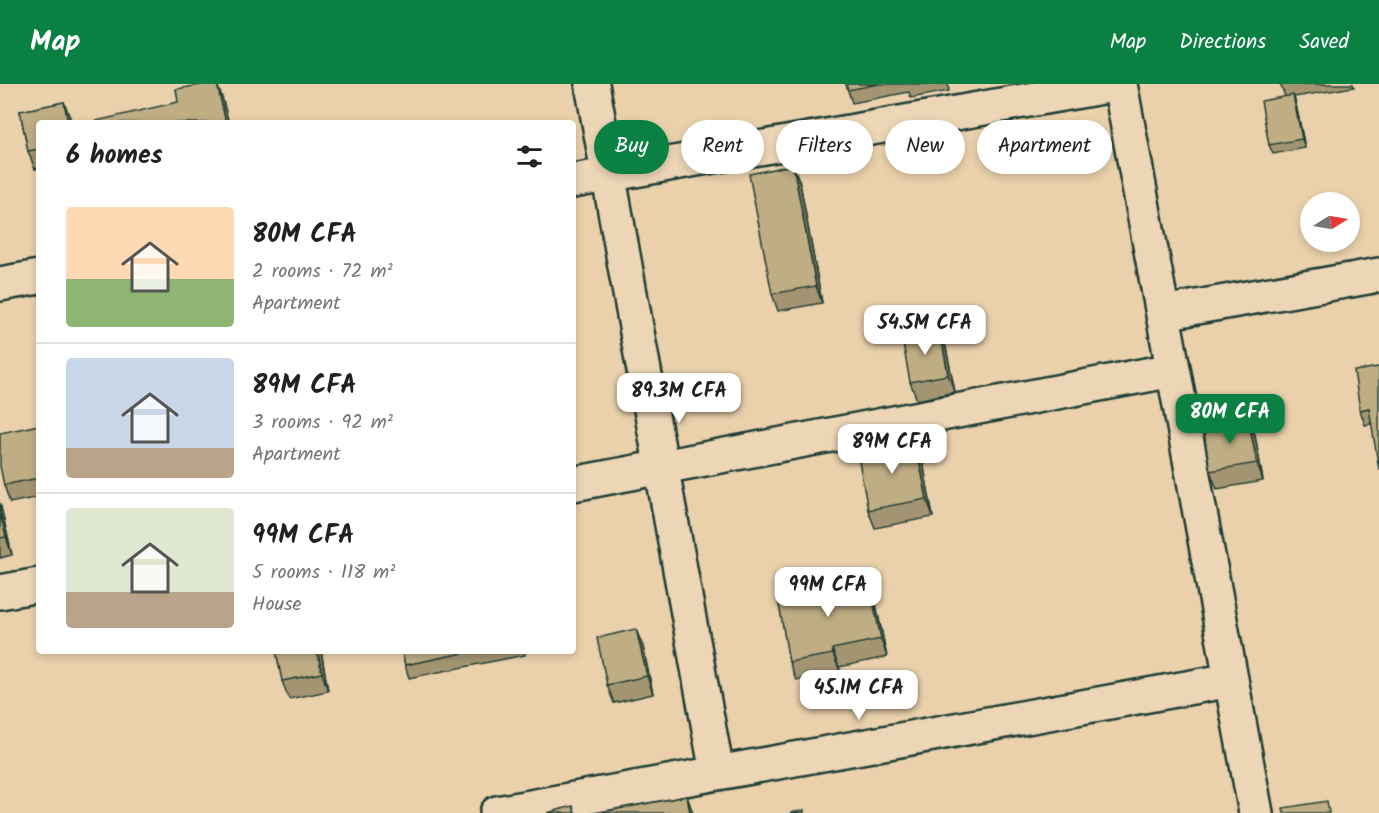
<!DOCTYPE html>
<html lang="en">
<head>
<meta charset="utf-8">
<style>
  :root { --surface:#fff; --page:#f2f2f2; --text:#202124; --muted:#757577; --line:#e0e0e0; --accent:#0b8043 }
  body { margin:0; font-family:Kalam,sans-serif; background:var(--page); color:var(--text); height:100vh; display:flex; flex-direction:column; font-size:22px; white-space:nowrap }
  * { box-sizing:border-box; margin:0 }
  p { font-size:20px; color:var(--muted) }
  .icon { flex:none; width:33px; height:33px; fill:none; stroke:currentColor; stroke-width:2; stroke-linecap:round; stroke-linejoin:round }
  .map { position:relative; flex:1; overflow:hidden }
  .drawer { position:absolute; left:36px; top:36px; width:540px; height:534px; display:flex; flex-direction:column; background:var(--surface); border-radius:6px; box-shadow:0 3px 9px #0003 }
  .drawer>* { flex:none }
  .banner { position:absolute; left:594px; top:36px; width:570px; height:54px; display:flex; gap:12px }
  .needle { width:39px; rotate:79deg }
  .controls { position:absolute; left:1300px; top:108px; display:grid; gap:12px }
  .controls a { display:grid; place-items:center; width:60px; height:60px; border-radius:50%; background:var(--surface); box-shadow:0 3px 9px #0003; font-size:30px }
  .price { position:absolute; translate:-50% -51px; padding:0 14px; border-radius:12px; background:#fff; color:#222; font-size:20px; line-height:39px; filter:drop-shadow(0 2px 3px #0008) }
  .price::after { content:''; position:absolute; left:50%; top:36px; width:18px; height:14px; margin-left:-9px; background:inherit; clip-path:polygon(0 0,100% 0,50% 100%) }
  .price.current { background:var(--accent); color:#fff }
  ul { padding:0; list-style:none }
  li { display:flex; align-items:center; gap:18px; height:150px; padding:0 30px }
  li+li { border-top:2px solid var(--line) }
  li span { display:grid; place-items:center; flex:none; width:168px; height:120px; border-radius:6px; color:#555 }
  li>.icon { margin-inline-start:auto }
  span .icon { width:72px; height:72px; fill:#fffc; stroke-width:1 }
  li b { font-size:26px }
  h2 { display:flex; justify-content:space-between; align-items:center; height:72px; padding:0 30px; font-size:26px }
  .chip { padding:0 21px; border-radius:27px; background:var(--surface); box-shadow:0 3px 9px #0003; font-size:21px; line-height:54px }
  .chip.current { background:var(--accent); color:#fff }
  header { display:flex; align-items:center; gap:36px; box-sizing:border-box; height:84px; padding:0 30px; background:var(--accent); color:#fff }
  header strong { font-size:28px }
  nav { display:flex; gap:33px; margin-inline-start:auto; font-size:21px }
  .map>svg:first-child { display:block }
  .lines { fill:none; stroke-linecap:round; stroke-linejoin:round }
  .minor-casing { stroke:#1f3d34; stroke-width:38 }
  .minor { stroke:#edd6b6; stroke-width:33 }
  .wall { fill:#a49572; stroke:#1f3d34; stroke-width:1.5 }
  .shaded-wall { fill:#86795c; stroke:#1f3d34; stroke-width:1.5 }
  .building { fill:#bfad84; stroke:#1f3d34; stroke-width:1.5 }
</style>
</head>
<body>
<header>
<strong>Map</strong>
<nav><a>Map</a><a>Directions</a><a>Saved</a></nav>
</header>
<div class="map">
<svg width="1379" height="729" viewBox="0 0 1379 729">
  <rect width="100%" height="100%" fill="#ead1ac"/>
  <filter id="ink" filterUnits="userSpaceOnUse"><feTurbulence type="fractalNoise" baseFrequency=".0167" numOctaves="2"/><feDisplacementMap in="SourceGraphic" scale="12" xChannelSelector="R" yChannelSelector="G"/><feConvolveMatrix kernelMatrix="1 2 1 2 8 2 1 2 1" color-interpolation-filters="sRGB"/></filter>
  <g filter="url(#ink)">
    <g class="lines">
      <defs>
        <path id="minor" d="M592,0L717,689
          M1120,0L1256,729
          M573,97L1119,0
          M0,200L39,193
          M1163,229L1379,191
          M573,400L1173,286
          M0,508L39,501
          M497,729L1231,596"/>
      </defs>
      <!-- minor casing -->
      <use href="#minor" class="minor-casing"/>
      <!-- minor -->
      <use href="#minor" class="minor"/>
    </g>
    <!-- wall -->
    <path class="wall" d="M846,0H948L949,7L911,14L909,8L852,19Z
      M1280,0H1353L1354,3L1294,13L1296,21L1305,64L1273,70L1269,61L1285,12Z
      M64,18L71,39H39V84L35,85L28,67L20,27Z
      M793,81L800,99L822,219L778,227L772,210Z
      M940,246L946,264L955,308L917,316L910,298Z
      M1379,283L1371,340L1365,341L1360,326Z
      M1248,334L1255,351L1263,397L1217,405L1210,387Z
      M39,341V413L10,419L4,401Z
      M915,356L922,373L933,433L875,444L868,426Z
      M0,419L12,471L0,474Z
      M874,511L887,573L839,583L840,587L796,596L789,578Z
      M643,563L653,610L614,619L607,601Z
      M321,567L328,607L289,615L282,597Z
      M402,567H524L525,571L409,594L405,581Z"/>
    <!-- shaded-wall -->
    <path class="shaded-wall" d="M217,0L223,16L229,39H226Z
      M1293,11L1296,21L1305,64L1302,55Z
      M64,18L71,36V39H68Z
      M793,81L800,99L822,219L816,202Z
      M940,246L946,264L955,308L948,291Z
      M1248,334L1255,351L1263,397L1257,379Z
      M915,356L922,373L933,433L927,415Z
      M0,419L12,471L6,453L0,429Z
      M868,493L874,511L887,573L881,555Z
      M636,545L643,563L653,610L647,592Z
      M832,565L839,583L840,587L833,570Z
      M317,567H321L328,607L322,589Z
      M687,712L693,729H690Z"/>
    <!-- building -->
    <path class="building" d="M207,0H217L226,39H96V37L178,18L176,5Z
      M846,0H879L848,6Z
      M1293,11L1302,55L1269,61L1261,17Z
      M64,18L68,39H39V65L28,67L20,27Z
      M793,81L816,202L772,210L749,90Z
      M940,246L948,291L910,298L902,254Z
      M1379,283V386L1369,324L1360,326L1354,287Z
      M1248,334L1257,379L1210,387L1203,342Z
      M39,341V394L4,401L0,382V349Z
      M915,356L927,415L868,426L857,367Z
      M0,429L6,453L0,454Z
      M868,493L881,555L832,565L833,570L789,578L777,509Z
      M636,545L647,592L607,601L597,554Z
      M276,567H317L322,589L282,597Z
      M402,567H473L405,581Z
      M687,712L690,729H597Z
      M1327,717L1329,729H1284L1283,724Z
      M573,722L575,729H547Z
      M804,726V729H790Z"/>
  </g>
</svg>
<div class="controls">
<a><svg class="needle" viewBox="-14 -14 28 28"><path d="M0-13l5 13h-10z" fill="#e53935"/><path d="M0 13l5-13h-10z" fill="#757577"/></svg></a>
</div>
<b class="price" style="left:925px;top:272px">54.5M CFA</b>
<b class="price" style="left:679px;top:340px">89.3M CFA</b>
<b class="price current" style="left:1230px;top:361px">80M CFA</b>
<b class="price" style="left:892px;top:391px">89M CFA</b>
<b class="price" style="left:828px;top:534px">99M CFA</b>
<b class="price" style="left:859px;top:637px">45.1M CFA</b>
<div class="banner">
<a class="chip current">Buy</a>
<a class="chip">Rent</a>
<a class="chip">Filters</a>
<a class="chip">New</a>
<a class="chip">Apartment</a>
</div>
<section class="drawer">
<h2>6 homes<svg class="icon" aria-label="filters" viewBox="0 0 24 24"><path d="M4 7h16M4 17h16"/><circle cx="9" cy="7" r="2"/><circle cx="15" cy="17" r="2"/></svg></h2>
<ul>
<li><span style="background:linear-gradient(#ffd9b3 60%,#8fb573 0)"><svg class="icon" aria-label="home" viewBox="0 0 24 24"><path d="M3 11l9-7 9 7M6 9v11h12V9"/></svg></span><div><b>80M CFA</b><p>2 rooms · 72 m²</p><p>Apartment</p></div></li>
<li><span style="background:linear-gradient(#c9d6e8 75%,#b9a48a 0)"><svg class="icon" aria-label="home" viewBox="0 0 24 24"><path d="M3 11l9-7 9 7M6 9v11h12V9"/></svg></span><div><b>89M CFA</b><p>3 rooms · 92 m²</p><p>Apartment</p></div></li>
<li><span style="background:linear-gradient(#dfe7d0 70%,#b9a48a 0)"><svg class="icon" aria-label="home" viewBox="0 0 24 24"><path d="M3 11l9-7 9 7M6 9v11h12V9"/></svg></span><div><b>99M CFA</b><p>5 rooms · 118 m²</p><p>House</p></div></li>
</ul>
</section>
</div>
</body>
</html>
